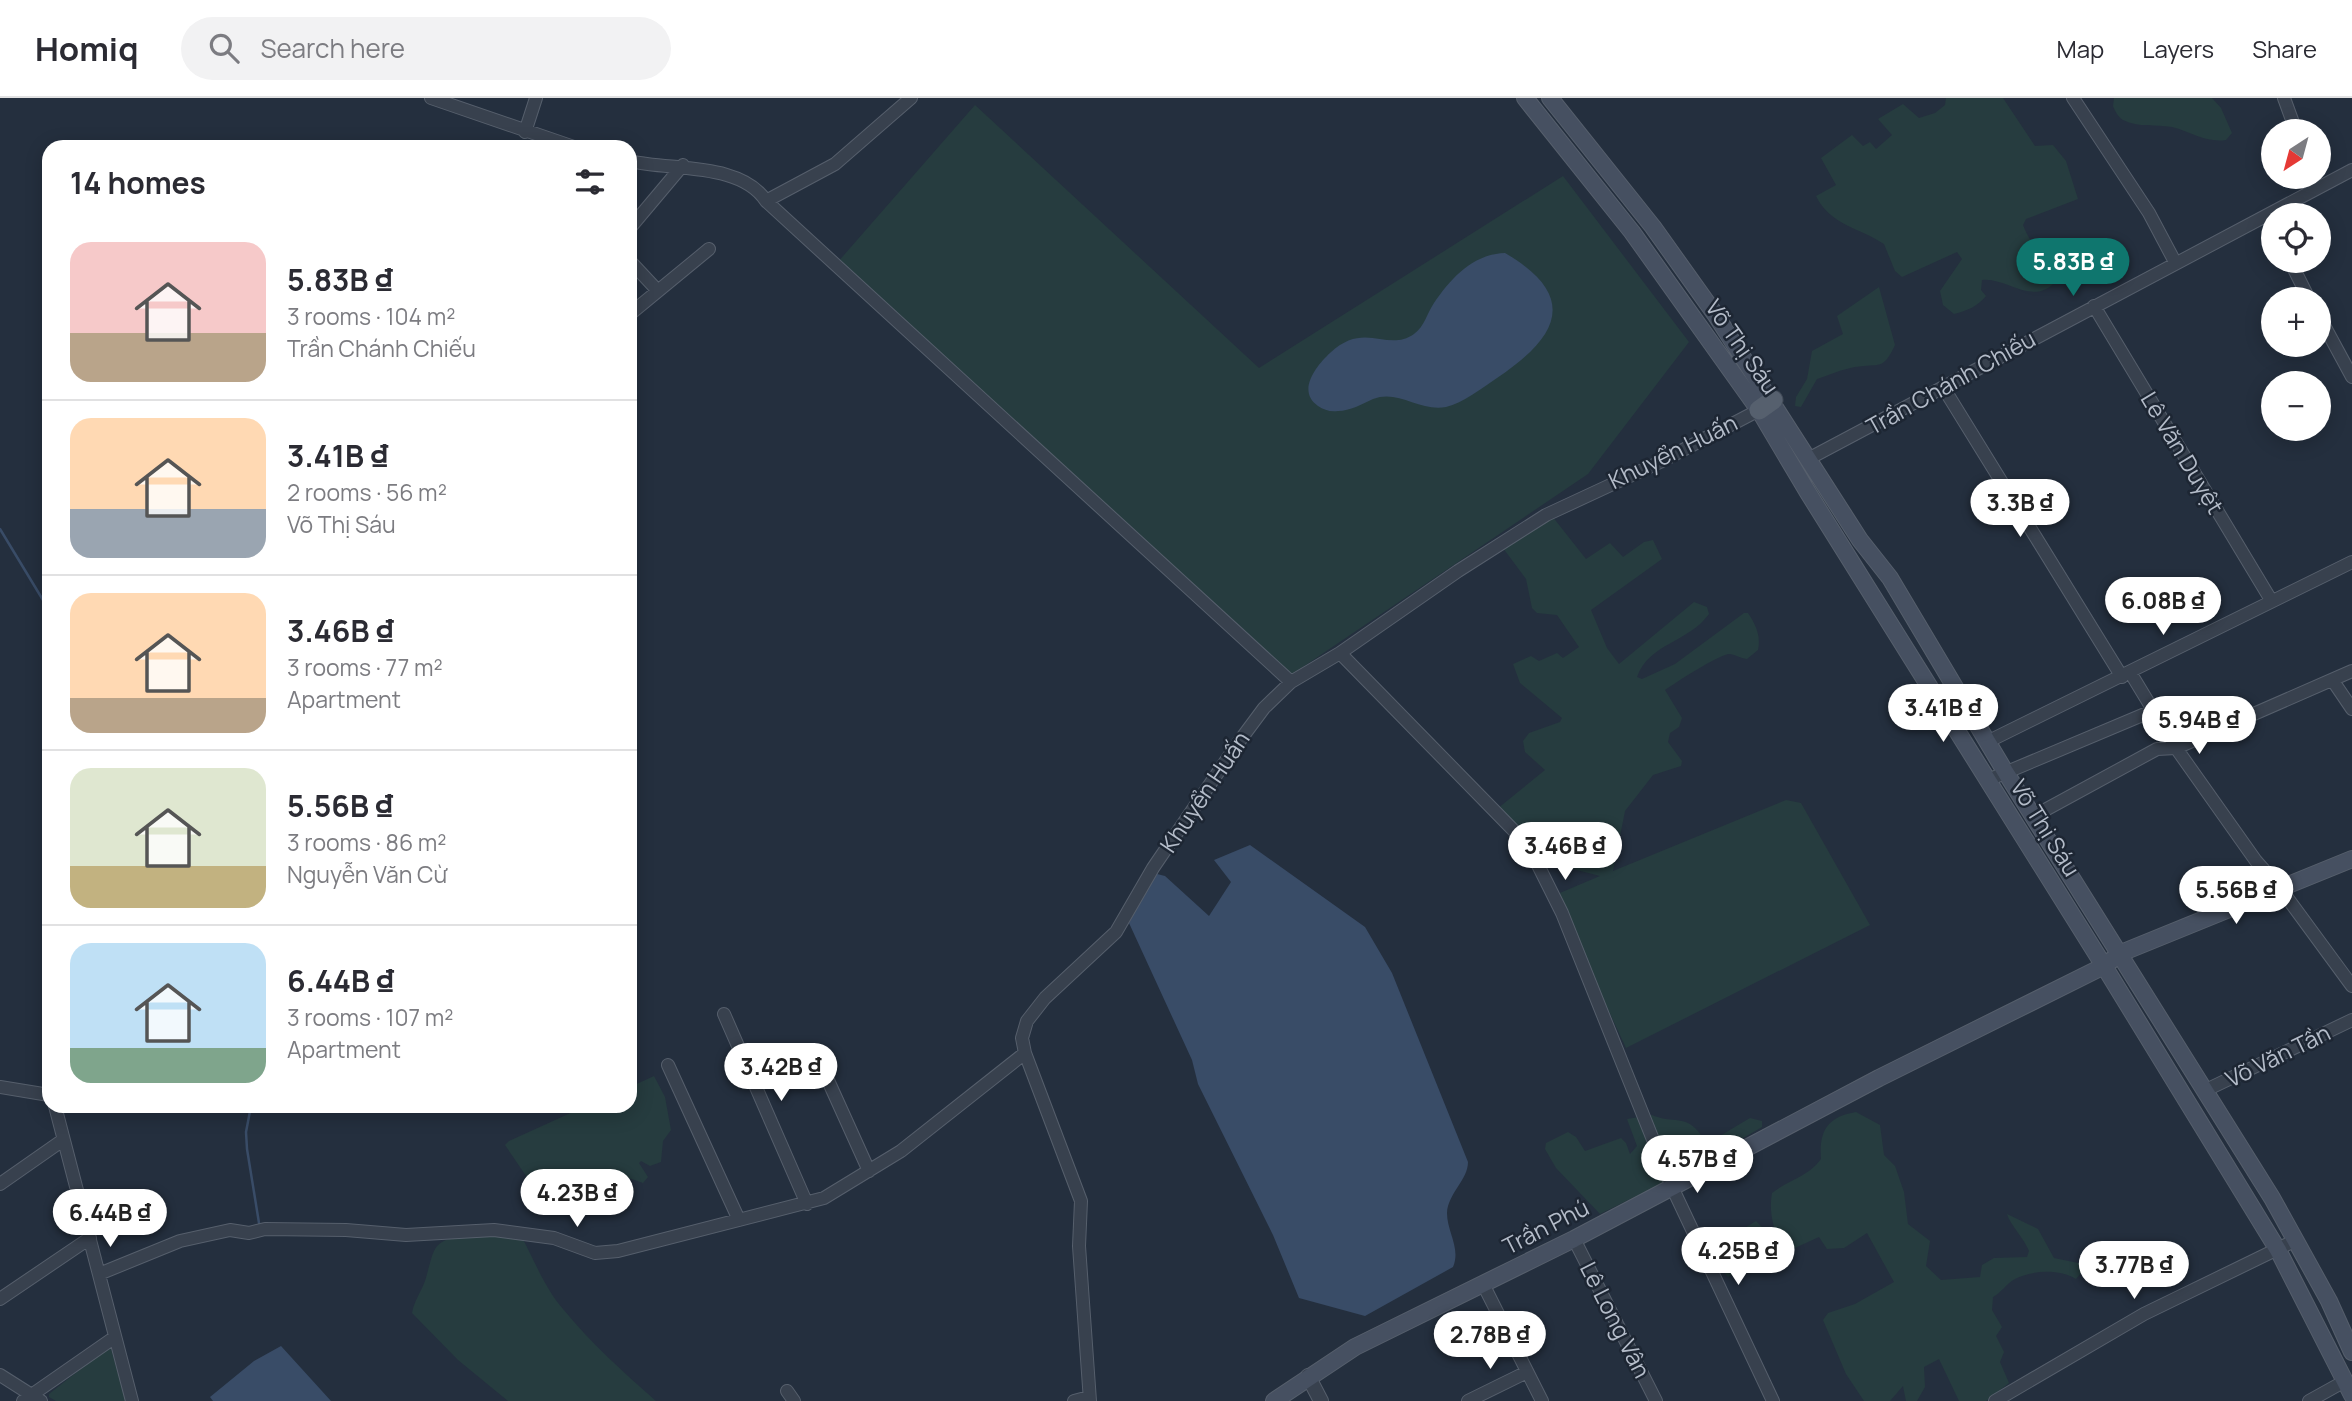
<!DOCTYPE html>
<html lang="en">
<head>
<meta charset="utf-8">
<style>
  :root { --surface:#fff; --page:#f2f2f3; --text:#2b2b33; --muted:#7c7c81; --line:#e1e1e2; --accent:#0f766e }
  body { margin:0; font-family:Manrope,sans-serif; background:var(--page); color:var(--text); height:100vh; display:flex; flex-direction:column; font-size:26px; white-space:nowrap }
  * { box-sizing:border-box; margin:0 }
  p { font-size:23px; color:var(--muted) }
  .icon { flex:none; width:38px; height:38px; fill:none; stroke:currentColor; stroke-width:2; stroke-linecap:round; stroke-linejoin:round }
  .map { position:relative; flex:1; overflow:hidden }
  .drawer { position:absolute; left:42px; top:42px; width:595px; height:973px; display:flex; flex-direction:column; background:var(--surface); border-radius:21px; box-shadow:0 4px 18px #0003 }
  .drawer>* { flex:none }
  .needle { width:46px; rotate:216deg }
  .tools { position:absolute; left:2261px; top:21px; display:grid; gap:14px }
  .tools a { display:grid; place-items:center; width:70px; height:70px; border-radius:50%; background:var(--surface); box-shadow:0 4px 18px #0003; font-size:35px }
  .price { position:absolute; translate:-50% -60px; padding:0 16px; border-radius:24px; background:#fff; color:#222; font-size:23px; line-height:46px; filter:drop-shadow(0 2px 4px #0008) }
  .price::after { content:''; position:absolute; left:50%; top:42px; width:21px; height:16px; margin-left:-10px; background:inherit; clip-path:polygon(0 0,100% 0,50% 100%) }
  .price.current { background:var(--accent); color:#fff }
  ul { padding:0; list-style:none }
  li { display:flex; align-items:center; gap:21px; height:175px; padding:0 28px }
  li+li { border-top:2px solid var(--line) }
  li span { display:grid; place-items:center; flex:none; width:196px; height:140px; border-radius:21px; color:#555 }
  li>.icon { margin-inline-start:auto }
  span .icon { width:84px; height:84px; fill:#fffc; stroke-width:1 }
  li b { font-size:30px }
  h2 { display:flex; justify-content:space-between; align-items:center; height:84px; padding:0 28px; font-size:30px }
  header { display:flex; align-items:center; gap:42px; box-sizing:border-box; height:98px; padding:0 35px; background:var(--surface); border-bottom:2px solid var(--line) }
  header strong { font-size:33px }
  nav { display:flex; gap:38px; margin-inline-start:auto; font-size:24px }
  .search { width:490px; height:63px; background:var(--page); display:flex; align-items:center; gap:18px; box-sizing:border-box; padding:0 24px; border-radius:38px; color:var(--muted); font-size:26px }
  .map>svg:first-child { display:block }
  .green { fill:#263c3f }
  .water { fill:#394c67 }
  .lines { fill:none; stroke-linecap:round; stroke-linejoin:round }
  .stream { stroke:#394c67; stroke-width:2.5 }
  .minor-casing { stroke:#565f6c; stroke-width:14 }
  .tertiary-casing { stroke:#565f6c; stroke-width:16 }
  .secondary-casing { stroke:#565f6c; stroke-width:18 }
  .primary-casing { stroke:#414a57; stroke-width:21 }
  .minor { stroke:#38414e; stroke-width:12 }
  .tertiary { stroke:#38414e; stroke-width:14 }
  .secondary { stroke:#465061; stroke-width:16 }
  .primary { stroke:#56606e; stroke-width:19 }
  .labels { text-anchor:middle; stroke-width:5; stroke-linejoin:round; paint-order:stroke }
  .street-label { font-size:23px; fill:#b4bcc9; stroke:#1d2633 }
</style>
</head>
<body>
<header>
<strong>Homiq</strong>
<div class="search"><svg class="icon" aria-label="search" viewBox="0 0 24 24"><circle cx="10" cy="10" r="6"/><path d="M15 15l6 6"/></svg>Search here</div>
<nav><a>Map</a><a>Layers</a><a>Share</a></nav>
</header>
<div class="map">
<svg width="2352" height="1303" viewBox="0 0 2352 1303">
  <rect width="100%" height="100%" fill="#242f3e"/>
  <!-- green -->
  <path class="green" d="M1946,0H2003L2035,48L2053,47L2066,63L2078,101L2026,121L2023,127C2031,149 2049,163 2053,186C2031,207 2006,179 1982,182L1981,192L1986,198C1978,208 1967,213 1954,216L1943,207L1940,193L1962,161L1957,154L1902,179L1895,173L1884,146C1860,130 1830,127 1816,98L1836,87L1821,60L1852,37L1863,48L1870,44L1876,51L1892,37L1878,21L1903,6L1919,20L1935,15L1945,7Z
    M2114,0H2212L2221,10L2232,35L2226,42C2206,45 2192,34 2172,29C2155,26 2139,30 2123,22C2118,19 2115,13 2113,8Z
    M975,7L1259,270L1563,78L1689,244L1588,376L1285,581L837,165Z
    M1879,189L1895,247C1883,273 1880,265 1855,269C1843,271 1829,277 1817,281L1801,309L1795,308L1796,299L1807,281L1812,253L1843,236L1837,218Z
    M1552,418L1586,461L1610,445L1623,459L1644,444L1653,442L1662,461L1591,512L1607,550L1619,566L1694,504L1707,509L1709,516C1688,545 1649,545 1637,579L1642,581L1675,566L1744,515H1748C1756,527 1761,538 1758,552L1747,561C1740,560 1736,557 1730,556C1721,555 1675,585 1665,592L1682,620L1679,629L1670,635L1668,644L1682,663L1681,668L1653,677L1625,713L1613,773L1786,702L1801,705L1870,827L1626,950L1555,797L1600,778L1546,764L1497,711L1545,672L1525,654L1523,643L1529,635L1560,624L1562,620L1520,585L1513,566L1531,558L1539,563L1557,555L1563,560L1579,549L1557,517L1537,515L1532,510L1526,481L1503,450Z
    M654,978L665,999L671,1032L663,1043L661,1064L650,1068L641,1063L639,1065L648,1079L643,1085L620,1077L601,1091L550,1113L505,1047L509,1043L586,1008H630V989Z
    M1856,1014L1880,1027L1884,1057L1895,1068L1904,1094L1908,1126L1930,1143L1926,1168L1941,1182L1980,1179L1982,1167L1994,1160L2027,1159L2029,1153C2024,1140 2010,1127 2007,1116L2038,1131L2054,1160L2088,1167L2076,1181C2060,1171 2032,1172 2015,1181C2006,1186 2001,1195 1993,1199L1992,1212L2002,1229L1996,1238L2004,1254L2000,1264L2009,1285L1986,1303H1959L1939,1261L1924,1269L1925,1289L1917,1303H1906L1903,1288L1890,1303H1864L1846,1276L1823,1222L1828,1215L1855,1206L1894,1184L1867,1135L1844,1150L1827,1151L1819,1139L1784,1155C1775,1136 1768,1116 1772,1095C1788,1082 1808,1079 1821,1061C1819,1033 1827,1019 1856,1014Z
    M1652,1017C1672,1026 1687,1016 1701,1037L1699,1045L1703,1048L1750,1020L1762,1023V1029L1689,1072L1600,1116L1556,1070L1545,1051L1546,1045L1568,1034L1576,1039L1585,1053L1621,1040L1626,1045L1630,1056L1637,1048L1627,1021Z
    M1756,1123L1766,1133L1771,1153L1728,1179L1714,1163V1149Z
    M471,1136H520C534,1161 544,1189 563,1211C591,1245 623,1274 656,1303H508L458,1262L412,1215C414,1203 421,1194 425,1183C436,1147 430,1143 471,1136Z
    M106,1251H111L126,1303H56L49,1299V1296Z"/>
  <!-- water -->
  <path class="water" d="M1505,155C1580,199 1558,239 1497,280C1482,290 1463,305 1446,309C1420,314 1398,291 1373,301C1362,306 1350,313 1338,313C1330,314 1324,312 1318,308C1296,293 1317,267 1330,255C1365,222 1387,255 1414,236C1425,228 1427,215 1434,205C1451,180 1473,156 1505,155Z
    M1250,747L1365,829L1392,875L1468,1064C1468,1082 1448,1095 1447,1115C1447,1134 1461,1150 1453,1169L1365,1218L1299,1200L1273,1137L1198,986L1192,962L1129,825L1147,789L1157,776L1165,778L1209,818L1231,784L1214,762Z
    M281,1248L331,1303H213L210,1299L254,1263Z"/>
  <g class="lines">
    <!-- stream -->
    <path class="stream" d="M0,431L49,512
      M251,1008L246,1034L247,1051L259,1125"/>
    <defs>
      <path id="minor" d="M431,0L574,49
        M2073,0L2149,115L2175,164
        M2284,0L2296,33
        M525,34L536,0
        M630,63C671,73 741,64 766,103L1291,584
        M766,103L835,66L911,0
        M630,130L683,67
        M630,163L658,193
        M2290,163L2309,201
        M2094,208L2271,502
        M630,216L709,151
        M2319,218L2352,279
        M1943,289L2122,579
        M1810,360L2352,72
        M1340,555L1528,747L1562,815L1672,1089L1773,1303
        M2130,574L2176,650L2256,763L2280,790L2352,888
        M2333,583L2352,611
        M1989,643L2352,464
        M1988,682L2152,613
        M2034,718L2157,651L2176,650L2352,573
        M724,916L807,1106
        M817,958L869,1073
        M668,967L739,1122
        M0,989L49,997
        M2204,993L2352,922
        M55,1008L132,1303
        M0,1086L63,1042
        M1574,1141L1656,1303
        M99,1176L180,1143L230,1132L249,1135L265,1131L346,1132L406,1137L494,1132L554,1140L595,1155L618,1153L824,1100L901,1053L1025,955
        M1483,1186L1542,1303
        M0,1201L90,1140
        M0,1277L41,1303
        M787,1293L794,1303
        M23,1303L115,1239
        M1074,1303L1089,1299
        M1090,1303L1079,1148L1081,1103L1025,955L1022,940L1027,923L1045,900L1116,834L1153,770L1238,645L1264,610L1291,584L1340,555L1458,473L1546,417L1660,364L1759,312
        M1468,1303L1527,1274
        M1995,1303L2144,1216L2296,1142
        M2309,1303L2345,1283"/>
      <path id="tertiary" d="M1308,1278L1321,1303"/>
      <path id="secondary" d="M1525,0L1632,134L1759,312L1807,393L2104,868L2278,1152L2352,1297
        M1550,0L1653,129L1715,216L1860,442L1890,480L2006,675L2272,1100L2329,1203L2352,1254
        M1274,1303L1355,1249L1574,1141L1879,980L2104,868L2121,855L2352,761"/>
      <path id="primary" d="M1759,312L1773,302"/>
    </defs>
    <!-- minor casing -->
    <use href="#minor" class="minor-casing"/>
    <!-- tertiary casing -->
    <use href="#tertiary" class="tertiary-casing"/>
    <!-- secondary casing -->
    <use href="#secondary" class="secondary-casing"/>
    <!-- primary casing -->
    <use href="#primary" class="primary-casing"/>
    <!-- minor -->
    <use href="#minor" class="minor"/>
    <!-- tertiary -->
    <use href="#tertiary" class="tertiary"/>
    <!-- secondary -->
    <use href="#secondary" class="secondary"/>
    <!-- primary -->
    <use href="#primary" class="primary"/>
  </g>
  <g class="labels">
    <!-- street labels -->
    <g class="street-label">
      <text transform="translate(1742 249) rotate(55)" y="8">Võ Thị Sáu</text>
      <text transform="translate(1951 285) rotate(-29)" y="8">Trần Chánh Chiếu</text>
      <text transform="translate(1673 354) rotate(-26)" y="8">Khuyển Huấn</text>
      <text transform="translate(2182 355) rotate(59)" y="8">Lê Văn Duyệt</text>
      <text transform="translate(1205 694) rotate(-56)" y="8">Khuyển Huấn</text>
      <text transform="translate(2045 730) rotate(58)" y="8">Võ Thị Sáu</text>
      <text transform="translate(2278 958) rotate(-26)" y="8">Võ Văn Tần</text>
      <text transform="translate(1546 1129) rotate(-27)" y="8">Trần Phú</text>
      <text transform="translate(1615 1222) rotate(63)" y="8">Lê Long Vân</text>
    </g>
  </g>
</svg>
<div class="tools">
<a><svg class="needle" viewBox="-14 -14 28 28"><path d="M0-13l5 13h-10z" fill="#e53935"/><path d="M0 13l5-13h-10z" fill="#7c7c81"/></svg></a>
<a><svg class="icon" aria-label="locate" viewBox="0 0 24 24"><circle cx="12" cy="12" r="6"/><path d="M12 2v4M12 18v4M2 12h4M18 12h4"/></svg></a>
<a>+</a>
<a>−</a>
</div>
<b class="price current" style="left:2073px;top:200px">5.83B ₫</b>
<b class="price" style="left:2020px;top:441px">3.3B ₫</b>
<b class="price" style="left:2163px;top:539px">6.08B ₫</b>
<b class="price" style="left:1943px;top:646px">3.41B ₫</b>
<b class="price" style="left:2199px;top:658px">5.94B ₫</b>
<b class="price" style="left:1565px;top:784px">3.46B ₫</b>
<b class="price" style="left:2236px;top:828px">5.56B ₫</b>
<b class="price" style="left:781px;top:1005px">3.42B ₫</b>
<b class="price" style="left:1697px;top:1097px">4.57B ₫</b>
<b class="price" style="left:577px;top:1131px">4.23B ₫</b>
<b class="price" style="left:110px;top:1151px">6.44B ₫</b>
<b class="price" style="left:1738px;top:1189px">4.25B ₫</b>
<b class="price" style="left:2134px;top:1203px">3.77B ₫</b>
<b class="price" style="left:1490px;top:1273px">2.78B ₫</b>
<section class="drawer">
<h2>14 homes<svg class="icon" aria-label="filters" viewBox="0 0 24 24"><path d="M4 7h16M4 17h16"/><circle cx="9" cy="7" r="2"/><circle cx="15" cy="17" r="2"/></svg></h2>
<ul>
<li><span style="background:linear-gradient(#f6c9c9 65%,#b9a48a 0)"><svg class="icon" aria-label="home" viewBox="0 0 24 24"><path d="M3 11l9-7 9 7M6 9v11h12V9"/></svg></span><div><b>5.83B ₫</b><p>3 rooms · 104 m²</p><p>Trần Chánh Chiếu</p></div></li>
<li><span style="background:linear-gradient(#ffd9b3 65%,#9aa5b1 0)"><svg class="icon" aria-label="home" viewBox="0 0 24 24"><path d="M3 11l9-7 9 7M6 9v11h12V9"/></svg></span><div><b>3.41B ₫</b><p>2 rooms · 56 m²</p><p>Võ Thị Sáu</p></div></li>
<li><span style="background:linear-gradient(#ffd9b3 75%,#b9a48a 0)"><svg class="icon" aria-label="home" viewBox="0 0 24 24"><path d="M3 11l9-7 9 7M6 9v11h12V9"/></svg></span><div><b>3.46B ₫</b><p>3 rooms · 77 m²</p><p>Apartment</p></div></li>
<li><span style="background:linear-gradient(#dfe7d0 70%,#c2b280 0)"><svg class="icon" aria-label="home" viewBox="0 0 24 24"><path d="M3 11l9-7 9 7M6 9v11h12V9"/></svg></span><div><b>5.56B ₫</b><p>3 rooms · 86 m²</p><p>Nguyễn Văn Cừ</p></div></li>
<li><span style="background:linear-gradient(#bfe0f5 75%,#7fa58c 0)"><svg class="icon" aria-label="home" viewBox="0 0 24 24"><path d="M3 11l9-7 9 7M6 9v11h12V9"/></svg></span><div><b>6.44B ₫</b><p>3 rooms · 107 m²</p><p>Apartment</p></div></li>
</ul>
</section>
</div>
</body>
</html>
